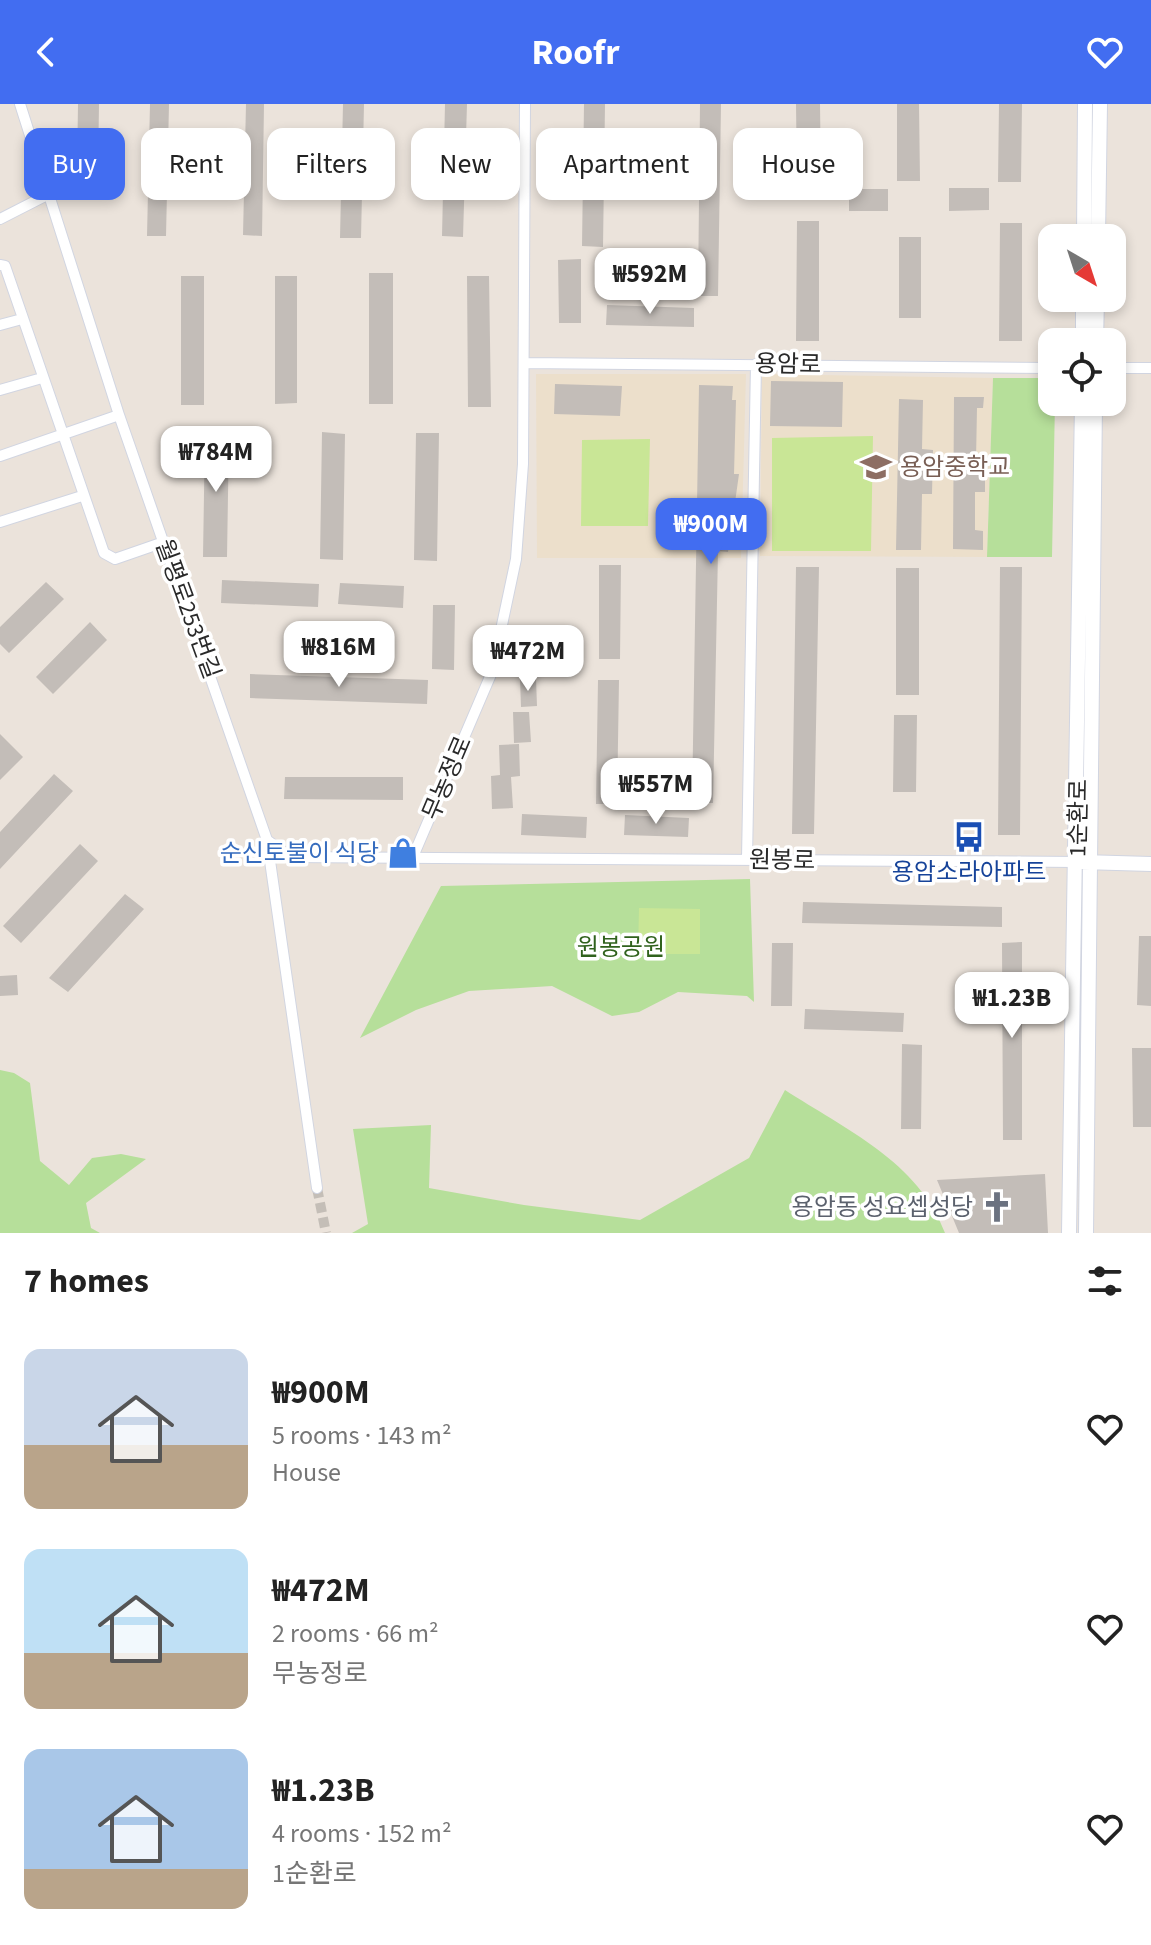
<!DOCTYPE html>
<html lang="en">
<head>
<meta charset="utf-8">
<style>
  :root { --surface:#fff; --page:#f2f2f2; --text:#222; --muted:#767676; --accent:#426df1 }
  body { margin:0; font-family:"Source Sans 3","Noto Sans KR",sans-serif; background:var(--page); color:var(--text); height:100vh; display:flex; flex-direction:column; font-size:30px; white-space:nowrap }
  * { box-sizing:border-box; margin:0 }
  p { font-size:26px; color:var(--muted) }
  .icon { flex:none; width:44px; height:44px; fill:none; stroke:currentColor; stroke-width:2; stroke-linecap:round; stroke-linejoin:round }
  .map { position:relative; height:1129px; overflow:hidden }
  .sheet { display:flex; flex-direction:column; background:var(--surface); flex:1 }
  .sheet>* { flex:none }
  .banner { position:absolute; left:24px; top:24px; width:1104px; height:72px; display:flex; gap:16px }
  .needle { width:52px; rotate:141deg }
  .controls { position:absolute; left:1038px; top:120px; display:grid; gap:16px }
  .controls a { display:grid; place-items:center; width:88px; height:88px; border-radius:16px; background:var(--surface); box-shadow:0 4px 12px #0003; font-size:40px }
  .price { position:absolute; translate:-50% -68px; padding:0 18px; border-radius:16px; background:#fff; color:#222; font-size:26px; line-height:52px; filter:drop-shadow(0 2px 4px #0008) }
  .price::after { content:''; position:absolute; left:50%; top:48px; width:24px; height:18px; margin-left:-12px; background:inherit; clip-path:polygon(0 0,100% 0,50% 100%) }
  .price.active { background:var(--accent); color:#fff }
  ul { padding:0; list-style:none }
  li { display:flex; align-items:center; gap:24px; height:200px; padding:0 24px }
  li span { display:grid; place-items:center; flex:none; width:224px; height:160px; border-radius:16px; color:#555 }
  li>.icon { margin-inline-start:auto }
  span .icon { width:96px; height:96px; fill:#fffc; stroke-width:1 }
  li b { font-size:34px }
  h2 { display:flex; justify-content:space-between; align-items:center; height:96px; padding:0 24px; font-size:34px }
  .tag { padding:0 28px; border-radius:16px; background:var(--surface); box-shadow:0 4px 12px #0003; font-size:28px; line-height:72px }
  .tag.active { background:var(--accent); color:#fff }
  header { display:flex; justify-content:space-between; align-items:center; height:104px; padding:0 24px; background:var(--accent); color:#fff; font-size:36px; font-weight:700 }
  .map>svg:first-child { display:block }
  .education { fill:#ecdfcb }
  .green { fill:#b6df9a }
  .pitch { fill:#c9e696 }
  .building { fill:#c3bdb8 }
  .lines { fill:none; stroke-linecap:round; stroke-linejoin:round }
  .street-tunnel { stroke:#c4beb7; stroke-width:10; stroke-dasharray:10 5; stroke-linecap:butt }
  .street-casing { stroke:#d1d5e1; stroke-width:12 }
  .secondary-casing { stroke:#d1d5e1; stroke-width:16 }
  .street { stroke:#fff; stroke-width:10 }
  .secondary { stroke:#fff; stroke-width:14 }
  .labels { text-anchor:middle; stroke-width:7; stroke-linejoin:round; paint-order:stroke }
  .street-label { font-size:24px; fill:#292929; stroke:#fff }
  .education-label { font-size:24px; fill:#785e54; stroke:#fff; text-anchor:start }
  .shop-label { font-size:24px; fill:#366cbe; stroke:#fff; text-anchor:end }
  .transit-label { font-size:24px; fill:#164399; stroke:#fff }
  .park-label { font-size:24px; fill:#30621d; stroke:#fff }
  .worship-label { font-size:24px; fill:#5b616d; stroke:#fff; text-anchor:end }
</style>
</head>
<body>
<header><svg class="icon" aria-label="back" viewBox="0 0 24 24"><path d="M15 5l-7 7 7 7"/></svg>Roofr<svg class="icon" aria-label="heart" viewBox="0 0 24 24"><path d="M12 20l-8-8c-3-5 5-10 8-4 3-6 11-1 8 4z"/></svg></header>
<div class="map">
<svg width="1151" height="1129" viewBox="0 0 1151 1129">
  <rect width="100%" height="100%" fill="#ebe3db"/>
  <!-- education -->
  <path class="education" d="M536,270H746L741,454H537Z
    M762,270L993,274L987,453L760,452Z"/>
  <!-- green -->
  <path class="green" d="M993,274H1052V298H1055L1052,453H987Z
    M750,775L754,898L747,892L678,888L639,908L612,912L552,882L469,887L416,906L360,934L441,782Z
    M0,966L14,969L30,979L40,1057L69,1081L92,1054L121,1050L146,1055L86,1099L91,1124L100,1129H0Z
    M785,986C845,1025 919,1058 945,1129H352L368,1120L353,1025L431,1021L429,1084L524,1101L640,1116L749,1054Z"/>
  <!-- pitch -->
  <path class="pitch" d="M873,332L871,447H772V334Z
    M650,335L648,422H581L582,336Z
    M639,804L700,805V850H638Z"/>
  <!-- building -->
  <path class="building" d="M78,0H99L98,66H77Z
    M150,0H169L166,132H147Z
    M246,0H264L262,132L243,131Z
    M343,0H364L361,134H340Z
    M445,0H467L463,133L442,132Z
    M584,0H605L603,143L582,142Z
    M700,0H721L718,192H698Z
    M796,0H820L821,78L797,79Z
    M897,0H919L920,77H897Z
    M999,0H1022L1021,78H998Z
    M949,84H989V106L949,107Z
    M849,85H888V107H849Z
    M797,117H819V237H796Z
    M1000,119H1022V237H999Z
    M899,133H921V214H899Z
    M581,155V219H559L558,156Z
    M369,169H393V300H369Z
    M181,172H204V301H181Z
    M275,172H297V299L275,300Z
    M467,172H489L491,303H468Z
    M607,201L694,204V223L606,221Z
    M771,277L843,278L842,323L770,322Z
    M555,280L622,282L620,312L554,310Z
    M699,281L733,282L732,296H736L734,370H739L728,448L718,447L713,699H692Z
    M954,293H984L983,304H977L976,356H985V388H975V426L983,427V446L953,445Z
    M899,295L923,296L922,345L933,346L932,390H922L921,446H896Z
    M205,327L229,328L227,453H203Z
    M322,328L345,330L343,456L320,455Z
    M416,329H439L437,457L414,456Z
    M599,461H621L620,555H599Z
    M796,463H819L814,730H792Z
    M1000,463H1022L1020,731H998Z
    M896,464H919V591H896Z
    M222,476L319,480L318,503L221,499Z
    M46,478L64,495L9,549L0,540V523Z
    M340,479L404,482L403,504L338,500Z
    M433,501H455L454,566L432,565Z
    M90,518L107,536L53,590L36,573Z
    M250,570L428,576L427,600L250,594Z
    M520,575H536L537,602L521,603Z
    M598,576H619L617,700H596Z
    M513,608H529L531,638L514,639Z
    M894,611H917L916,688H893Z
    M0,630L23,653L0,676Z
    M519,640L520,672L511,673L513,704L492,705L491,672L500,671L499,641Z
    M54,670L73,687L0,765V728Z
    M285,673H403V696L284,695Z
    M522,710L587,713L586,734L521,731Z
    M625,711L689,714L688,733L624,731Z
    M80,740L98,757L21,839L3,822Z
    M125,790L144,805L68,888L49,874Z
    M803,798L1002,803V823L802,819Z
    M1139,832H1151V902L1137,901Z
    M1022,838V1036H1003L1002,839Z
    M772,839H793L792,902H771Z
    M17,871L18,891L0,892V872Z
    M805,905L904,909L903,928L804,925Z
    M902,940L922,941L921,1025H901Z
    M1132,944H1151V1023H1133Z
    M1045,1070L1048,1129H959L937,1076Z"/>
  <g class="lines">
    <!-- street-tunnel -->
    <path class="street-tunnel" d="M317,1084L326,1129"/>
    <defs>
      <path id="street" d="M20,0L119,311L267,736L317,1084
        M0,115L49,90
        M0,161L5,162L104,449L115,455L164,438
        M0,221L22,215
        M524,259L1052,264
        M1112,264H1151
        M0,286L42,274
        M0,352L119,311
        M0,418L82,392
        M267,736L290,753L1078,758
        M412,755L492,568L516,455L523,360L525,0
        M747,755L756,260"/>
      <path id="secondary" d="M1084,134L1085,0
        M1098,134L1100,0
        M1083,238V194
        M1096,238L1097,194
        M1082,758L1151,760
        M1069,1129L1082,298
        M1086,1129L1095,298"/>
    </defs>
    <!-- street casing -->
    <use href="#street" class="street-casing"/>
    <!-- secondary casing -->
    <use href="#secondary" class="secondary-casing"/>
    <!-- street -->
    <use href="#street" class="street"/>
    <!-- secondary -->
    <use href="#secondary" class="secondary"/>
  </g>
  <!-- icons -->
  <defs>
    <symbol id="school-bare" viewBox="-9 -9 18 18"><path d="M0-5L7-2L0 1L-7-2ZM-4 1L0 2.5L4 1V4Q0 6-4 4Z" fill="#8d6e63" stroke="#fff" stroke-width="2.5" paint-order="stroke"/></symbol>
    <symbol id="bus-bare" viewBox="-9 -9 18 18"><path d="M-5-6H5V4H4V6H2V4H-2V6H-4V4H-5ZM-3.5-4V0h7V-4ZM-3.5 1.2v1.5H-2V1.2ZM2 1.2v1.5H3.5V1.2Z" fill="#1a4fb4" stroke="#fff" stroke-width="2.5" paint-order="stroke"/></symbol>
    <symbol id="shop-bare" viewBox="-9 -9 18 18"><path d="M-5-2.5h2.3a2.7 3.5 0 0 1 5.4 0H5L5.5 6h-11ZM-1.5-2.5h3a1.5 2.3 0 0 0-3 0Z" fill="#3f7fe0" stroke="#fff" stroke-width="2.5" paint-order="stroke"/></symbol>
    <symbol id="church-bare" viewBox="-9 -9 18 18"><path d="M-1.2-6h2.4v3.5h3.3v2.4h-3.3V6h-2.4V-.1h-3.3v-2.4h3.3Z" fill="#6b7280" stroke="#fff" stroke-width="2.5" paint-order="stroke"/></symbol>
  </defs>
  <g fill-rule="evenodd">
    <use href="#school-bare" x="854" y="341" width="44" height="44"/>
    <use href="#bus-bare" x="947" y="711" width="44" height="44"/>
    <use href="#shop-bare" x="381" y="727" width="44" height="44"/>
    <use href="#church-bare" x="975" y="1081" width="44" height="44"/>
  </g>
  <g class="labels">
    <!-- street labels -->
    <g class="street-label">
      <text transform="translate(788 260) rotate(1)" y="8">용암로</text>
      <text transform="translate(188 505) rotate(70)" y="8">월평로253번길</text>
      <text transform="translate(447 674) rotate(-67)" y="8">무농정로</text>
      <text transform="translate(1078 714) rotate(-89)" y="8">1순환로</text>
      <text transform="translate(782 756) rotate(1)" y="8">원봉로</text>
    </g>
    <!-- education labels -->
    <g class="education-label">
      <text x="900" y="371">용암중학교</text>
    </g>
    <!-- shop labels -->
    <g class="shop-label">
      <text x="379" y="757">순신토불이 식당</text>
    </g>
    <!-- transit labels -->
    <g class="transit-label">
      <text x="969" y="776">용암소라아파트</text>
    </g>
    <!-- park labels -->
    <g class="park-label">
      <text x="621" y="851">원봉공원</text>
    </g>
    <!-- worship labels -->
    <g class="worship-label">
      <text x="973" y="1111">용암동 성요셉성당</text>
    </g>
  </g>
</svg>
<div class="controls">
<a><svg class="needle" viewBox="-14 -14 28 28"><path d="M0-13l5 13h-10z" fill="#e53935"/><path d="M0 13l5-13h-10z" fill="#767676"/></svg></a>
<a><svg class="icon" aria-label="locate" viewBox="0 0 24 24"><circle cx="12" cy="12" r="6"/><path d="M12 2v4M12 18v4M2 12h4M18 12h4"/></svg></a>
</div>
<b class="price" style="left:650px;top:212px">₩592M</b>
<b class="price" style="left:216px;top:390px">₩784M</b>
<b class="price active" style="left:711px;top:462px">₩900M</b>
<b class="price" style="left:339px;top:585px">₩816M</b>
<b class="price" style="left:528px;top:589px">₩472M</b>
<b class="price" style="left:656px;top:722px">₩557M</b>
<b class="price" style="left:1012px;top:936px">₩1.23B</b>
<div class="banner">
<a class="tag active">Buy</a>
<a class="tag">Rent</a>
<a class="tag">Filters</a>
<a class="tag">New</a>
<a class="tag">Apartment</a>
<a class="tag">House</a>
</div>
</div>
<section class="sheet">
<h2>7 homes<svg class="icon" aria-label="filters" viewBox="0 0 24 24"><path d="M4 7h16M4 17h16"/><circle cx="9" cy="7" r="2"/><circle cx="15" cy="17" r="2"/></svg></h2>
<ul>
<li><span style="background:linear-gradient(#c9d6e8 60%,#b9a48a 0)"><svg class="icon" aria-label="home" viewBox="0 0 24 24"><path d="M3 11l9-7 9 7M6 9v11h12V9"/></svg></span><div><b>₩900M</b><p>5 rooms · 143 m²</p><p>House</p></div><svg class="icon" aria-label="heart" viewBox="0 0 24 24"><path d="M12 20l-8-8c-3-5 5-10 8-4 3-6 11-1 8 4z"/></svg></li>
<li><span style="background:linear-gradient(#bfe0f5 65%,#b9a48a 0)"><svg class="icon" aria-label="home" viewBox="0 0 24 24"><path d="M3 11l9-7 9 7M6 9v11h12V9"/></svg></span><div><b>₩472M</b><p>2 rooms · 66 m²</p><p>무농정로</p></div><svg class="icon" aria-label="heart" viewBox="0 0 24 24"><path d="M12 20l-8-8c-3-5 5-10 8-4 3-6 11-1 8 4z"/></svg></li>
<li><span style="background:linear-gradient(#a9c7e8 75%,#b9a48a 0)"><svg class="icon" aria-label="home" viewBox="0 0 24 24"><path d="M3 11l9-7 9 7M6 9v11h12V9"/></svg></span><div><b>₩1.23B</b><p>4 rooms · 152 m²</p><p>1순환로</p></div><svg class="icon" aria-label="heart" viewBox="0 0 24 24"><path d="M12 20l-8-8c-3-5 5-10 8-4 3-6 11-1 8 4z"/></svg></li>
</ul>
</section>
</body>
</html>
